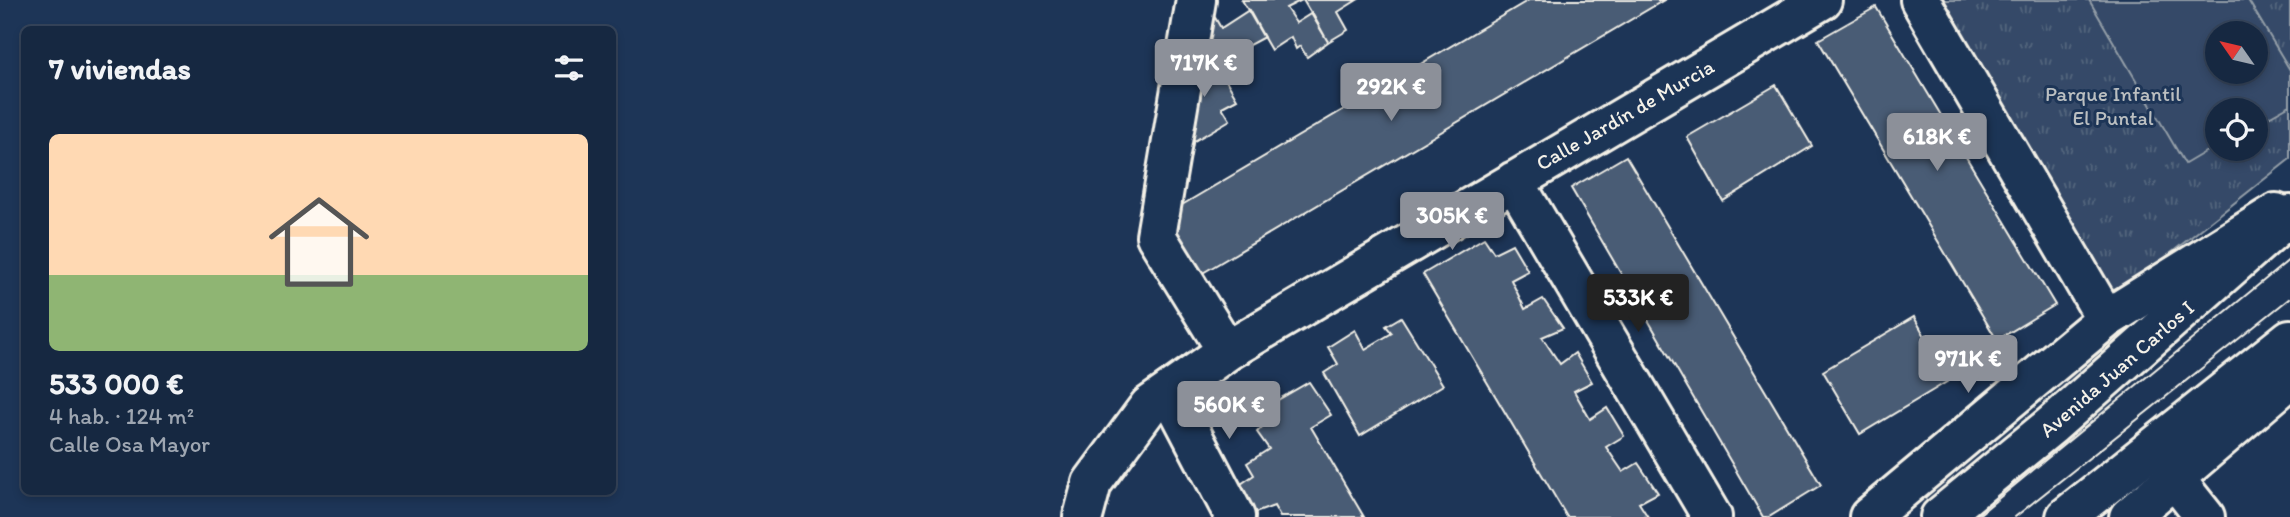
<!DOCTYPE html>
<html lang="es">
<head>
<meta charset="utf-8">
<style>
  :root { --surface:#162841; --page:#1f3048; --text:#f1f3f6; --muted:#9ea6b1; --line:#35445a; --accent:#8c9099 }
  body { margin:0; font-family:Itim,sans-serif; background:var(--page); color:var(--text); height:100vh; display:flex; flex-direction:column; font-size:26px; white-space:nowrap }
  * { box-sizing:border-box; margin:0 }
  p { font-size:23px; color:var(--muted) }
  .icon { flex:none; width:38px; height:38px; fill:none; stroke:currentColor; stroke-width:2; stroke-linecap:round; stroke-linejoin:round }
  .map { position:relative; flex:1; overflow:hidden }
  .sheet { position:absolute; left:21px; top:26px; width:595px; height:469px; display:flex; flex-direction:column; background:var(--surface); border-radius:10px; box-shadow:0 4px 10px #0003,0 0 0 2px var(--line) }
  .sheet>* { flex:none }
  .needle { width:46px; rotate:304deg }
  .tools { position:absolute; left:2205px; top:21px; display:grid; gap:14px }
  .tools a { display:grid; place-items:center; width:63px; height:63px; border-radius:50%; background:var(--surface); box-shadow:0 4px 10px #0003,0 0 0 2px var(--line); font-size:35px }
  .price { position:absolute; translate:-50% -60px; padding:0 16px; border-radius:7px; background:var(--accent); color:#fff; font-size:23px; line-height:46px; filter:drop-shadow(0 2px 4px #0008) }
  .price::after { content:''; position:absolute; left:50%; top:42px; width:21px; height:16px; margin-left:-10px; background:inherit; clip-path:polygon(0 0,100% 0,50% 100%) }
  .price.on { background:#222; color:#fff }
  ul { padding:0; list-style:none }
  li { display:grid; align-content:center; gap:14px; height:371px; padding:0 28px }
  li+li { border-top:2px solid var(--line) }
  li span { display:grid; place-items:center; height:217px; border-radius:10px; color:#555 }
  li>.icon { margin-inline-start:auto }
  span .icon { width:126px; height:126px; fill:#fffc; stroke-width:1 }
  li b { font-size:30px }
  h2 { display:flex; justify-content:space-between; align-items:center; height:84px; padding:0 28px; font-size:30px }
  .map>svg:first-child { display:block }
  .park { fill:url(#park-tufts); stroke:#949ea8; stroke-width:2; fill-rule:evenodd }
  .garden { fill:#354a67; stroke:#949ea8; stroke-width:2; fill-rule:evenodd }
  .building { fill:#485b74; stroke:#f4f1e8; stroke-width:2 }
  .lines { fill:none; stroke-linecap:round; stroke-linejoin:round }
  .minor-casing { stroke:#f4f1e8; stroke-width:44 }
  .major-casing { stroke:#f4f1e8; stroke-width:44 }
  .minor { stroke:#1d3557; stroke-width:38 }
  .major { stroke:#1d3557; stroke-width:38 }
  .tram { stroke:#f4f1e8; stroke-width:2 }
  .labels { text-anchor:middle; stroke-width:6; stroke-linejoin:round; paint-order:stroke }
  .park-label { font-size:21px; fill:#bbbfc1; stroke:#1d3557 }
  .street-label { font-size:21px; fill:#f4f1e8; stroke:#1d3557 }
</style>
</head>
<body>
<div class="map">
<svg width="2290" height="517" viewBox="0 0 2290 517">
  <defs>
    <pattern id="park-tufts" width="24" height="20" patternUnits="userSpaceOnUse" patternTransform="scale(1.75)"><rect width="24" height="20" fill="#354a67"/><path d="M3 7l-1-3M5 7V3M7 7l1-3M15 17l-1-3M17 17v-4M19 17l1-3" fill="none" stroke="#53657d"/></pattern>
  </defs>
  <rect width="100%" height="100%" fill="#1d3557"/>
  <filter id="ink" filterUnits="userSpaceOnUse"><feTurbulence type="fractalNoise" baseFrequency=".0143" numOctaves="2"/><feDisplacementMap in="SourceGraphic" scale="14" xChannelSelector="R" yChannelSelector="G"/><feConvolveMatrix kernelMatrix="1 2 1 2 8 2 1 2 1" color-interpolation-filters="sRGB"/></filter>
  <g filter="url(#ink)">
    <!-- park -->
    <path class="park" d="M1933,0H2290V159L2105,305ZM2217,33H2256V72H2217ZM2217,110H2256V149H2217Z"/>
    <!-- garden -->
    <path class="garden" d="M2089,0H2248L2290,70V105L2256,124V110H2217V145L2185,164ZM2217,33H2256V72H2217Z"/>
    <!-- building -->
    <path class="building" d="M1242,0H1302L1286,8L1296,23L1312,13L1328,42L1307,57L1300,46L1296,49L1291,37L1271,50Z
      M1303,0H1357L1338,12L1348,30L1328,42Z
      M1529,0H1664L1201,274L1165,215Z
      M1876,7L2055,305L1997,340L1818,40Z
      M1249,10L1264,37L1247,46L1249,63L1225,79L1200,36L1213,14L1221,28Z
      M1200,36L1237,99L1222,107L1230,120L1174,153Z
      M1776,85L1812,146L1723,201L1687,137Z
      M1626,156L1821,485L1769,517H1763L1571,188Z
      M1484,238L1494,253L1512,244L1528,271L1511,280L1525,309L1543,299L1563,328L1542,337L1560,364L1575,353L1592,382L1574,391L1590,419L1607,408L1624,436L1606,447L1623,472L1638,463L1658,493L1639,503L1648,517H1567L1423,274Z
      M1401,317L1443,385L1360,436L1324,373L1338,364L1328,347L1355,330L1365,349L1392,333L1386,326Z
      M1914,317L1950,380L1860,434L1823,371Z
      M1309,382L1331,415L1311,427L1364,517H1280L1274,506L1255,513L1238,486L1254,475L1247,463L1269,449L1257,432L1263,426L1255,413Z"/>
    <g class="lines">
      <defs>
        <path id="minor" d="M1196,0L1156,236L1227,351
          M1920,0L2106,319
          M1514,181L1712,517
          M1170,393L1235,517
          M2174,478L2205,517
          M1083,517L1092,483L1149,406L1227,351L1822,0
          M1869,517L2106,319L2276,213
          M2129,517L2290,379"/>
        <path id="major" d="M1940,517L2052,425L2290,215
          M2066,517L2290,339"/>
      </defs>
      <!-- minor casing -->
      <use href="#minor" class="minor-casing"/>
      <!-- major casing -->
      <use href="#major" class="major-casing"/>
      <!-- minor -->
      <use href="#minor" class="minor"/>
      <!-- major -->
      <use href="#major" class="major"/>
      <!-- tram -->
      <path class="tram" d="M1976,517L2290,259
        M2015,517L2290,298"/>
    </g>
  </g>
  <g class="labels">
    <!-- park labels -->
    <g class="park-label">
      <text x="2113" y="101">Parque Infantil<tspan x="2113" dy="24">El Puntal</tspan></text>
    </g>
    <!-- street labels -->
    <g class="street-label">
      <text transform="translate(1625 115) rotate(-30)" y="7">Calle Jardín de Murcia</text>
      <text transform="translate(2117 369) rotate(-41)" y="7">Avenida Juan Carlos I</text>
    </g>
  </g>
</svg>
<div class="tools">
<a><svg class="needle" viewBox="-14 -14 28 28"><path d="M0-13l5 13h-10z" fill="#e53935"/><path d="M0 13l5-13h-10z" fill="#9ea6b1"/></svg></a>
<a><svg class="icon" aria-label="locate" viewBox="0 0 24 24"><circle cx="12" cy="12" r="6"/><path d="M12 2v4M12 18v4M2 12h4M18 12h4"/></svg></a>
</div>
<b class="price" style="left:1204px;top:99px">717K €</b>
<b class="price" style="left:1391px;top:123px">292K €</b>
<b class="price" style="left:1937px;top:173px">618K €</b>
<b class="price" style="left:1452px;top:252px">305K €</b>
<b class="price on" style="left:1638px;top:334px">533K €</b>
<b class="price" style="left:1968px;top:395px">971K €</b>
<b class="price" style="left:1229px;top:441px">560K €</b>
<section class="sheet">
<h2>7 viviendas<svg class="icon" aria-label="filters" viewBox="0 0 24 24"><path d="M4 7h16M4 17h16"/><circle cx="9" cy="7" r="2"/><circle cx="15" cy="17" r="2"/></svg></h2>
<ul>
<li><span style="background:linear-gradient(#ffd9b3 65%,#8fb573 0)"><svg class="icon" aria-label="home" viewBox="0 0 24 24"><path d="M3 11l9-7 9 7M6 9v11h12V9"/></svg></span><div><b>533 000 €</b><p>4 hab. · 124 m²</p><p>Calle Osa Mayor</p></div></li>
</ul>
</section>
</div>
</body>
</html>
